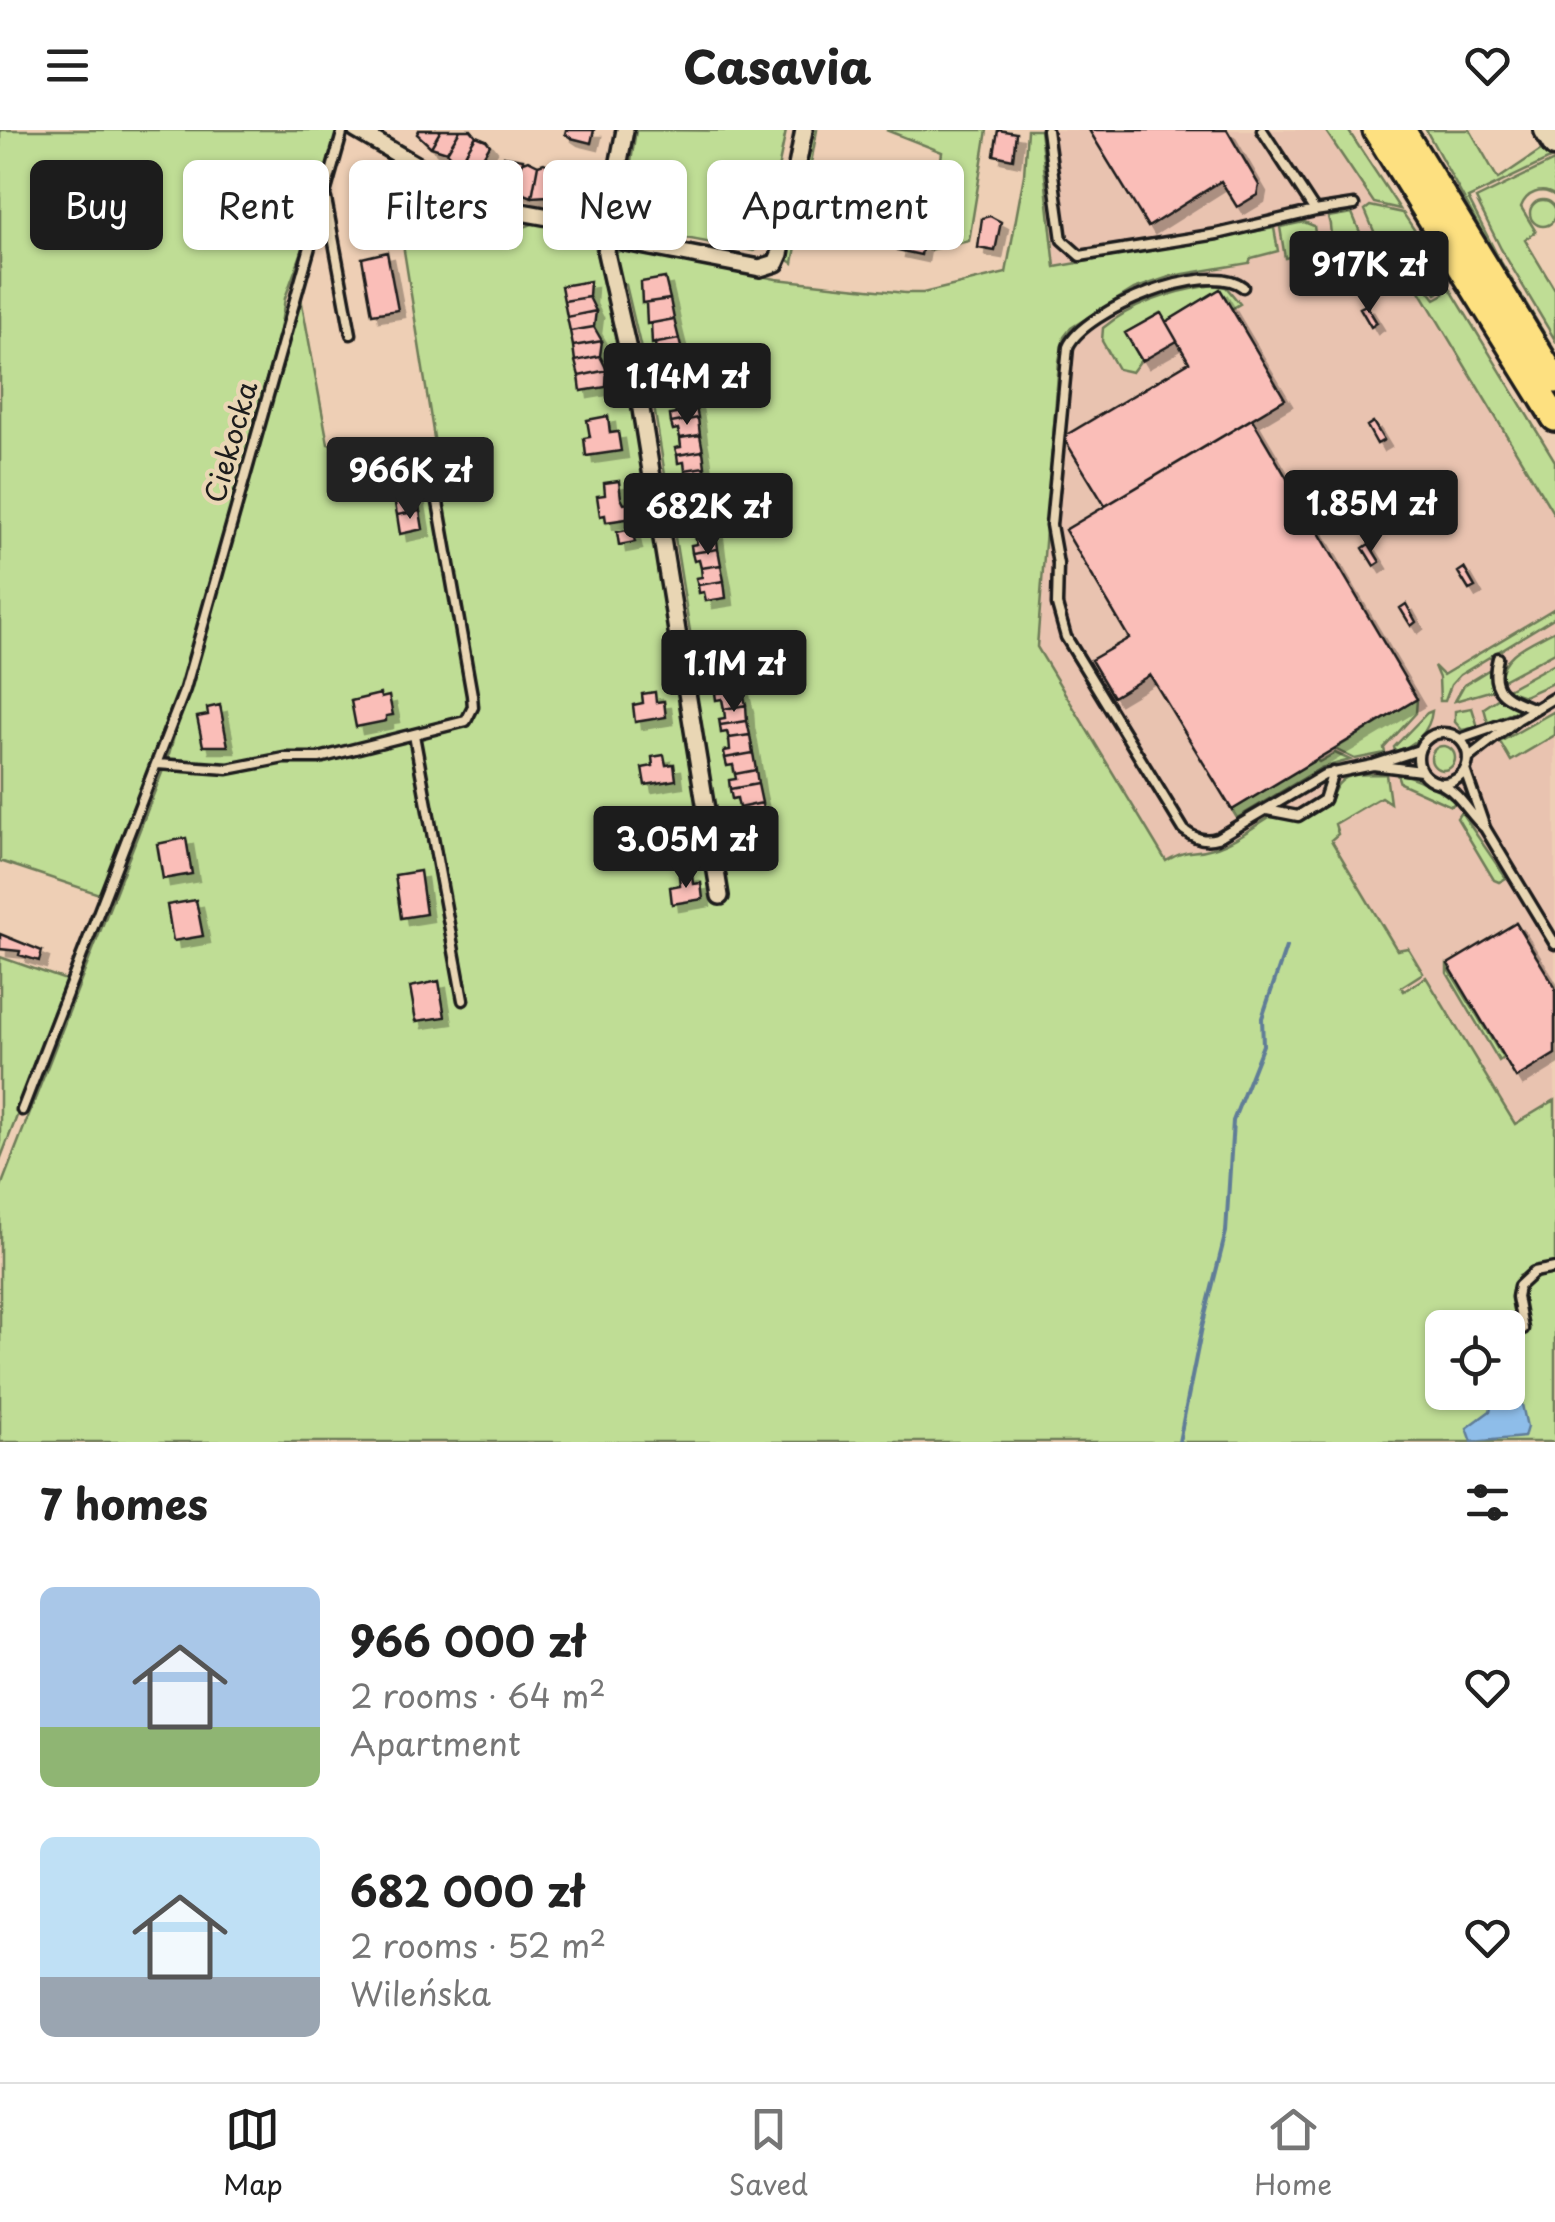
<!DOCTYPE html>
<html lang="en">
<head>
<meta charset="utf-8">
<style>
  :root { --surface:#fff; --page:#f2f2f2; --text:#222; --muted:#767676; --line:#e0e0e0; --accent:#1c1c1c }
  body { margin:0; font-family:"Playpen Sans",sans-serif; background:var(--page); color:var(--text); height:100vh; display:flex; flex-direction:column; font-size:38px; white-space:nowrap }
  * { box-sizing:border-box; margin:0 }
  p { font-size:32px; color:var(--muted) }
  .icon { flex:none; width:55px; height:55px; fill:none; stroke:currentColor; stroke-width:2; stroke-linecap:round; stroke-linejoin:round }
  .map { position:relative; height:1312px; overflow:hidden }
  .panel { display:flex; flex-direction:column; background:var(--surface); flex:1 }
  .panel>* { flex:none }
  .hud { position:absolute; left:30px; top:30px; width:1000px; height:90px; display:flex; gap:20px }
  .tools { position:absolute; left:1425px; top:1180px; display:grid; gap:20px }
  .tools a { display:grid; place-items:center; width:100px; height:100px; border-radius:15px; background:var(--surface); box-shadow:0 2px 8px #0004; font-size:50px }
  .price { position:absolute; translate:-50% -85px; padding:0 22px; border-radius:10px; background:var(--accent); color:#fff; font-size:32px; line-height:65px; filter:drop-shadow(0 2px 5px #0008) }
  .price::after { content:''; position:absolute; left:50%; top:60px; width:30px; height:22px; margin-left:-15px; background:inherit; clip-path:polygon(0 0,100% 0,50% 100%) }
  .price.active { background:#222; color:#fff }
  ul { padding:0; list-style:none }
  li { display:flex; align-items:center; gap:30px; height:250px; padding:0 40px }
  li span { display:grid; place-items:center; flex:none; width:280px; height:200px; border-radius:15px; color:#555 }
  li>.icon { margin-inline-start:auto }
  span .icon { width:120px; height:120px; fill:#fffc; stroke-width:1 }
  li b { font-size:42px }
  h2 { display:flex; justify-content:space-between; align-items:center; height:120px; padding:0 40px; font-size:42px }
  .pill { padding:0 35px; border-radius:15px; background:var(--surface); box-shadow:0 2px 8px #0004; font-size:35px; line-height:90px }
  .pill.active { background:var(--accent); color:#fff }
  header { display:flex; justify-content:space-between; align-items:center; height:130px; padding:0 40px; background:var(--surface); font-size:45px; font-weight:800 }
  .tabs { display:flex; justify-content:space-around; align-items:center; height:140px; border-top:2px solid var(--line); background:var(--surface); font-size:28px; color:var(--muted) }
  .tabs a { display:grid; justify-items:center; gap:5px }
  .tabs .active { color:var(--accent) }
  .map>svg:first-child { display:block }
  .built { fill:#e9c3b0 }
  .green { fill:#bfdd95; stroke:#6e7c58; stroke-width:2.5; fill-rule:evenodd }
  .water { fill:#8ebde9; stroke:#607d97; stroke-width:2.5 }
  .lines { fill:none; stroke-linecap:round; stroke-linejoin:round }
  .stream { stroke:#607d97; stroke-width:4 }
  .building { fill:#fabeb8; stroke:#1c1c1c; stroke-width:2.5; filter:url(#shadow) }
  .lane-casing { stroke:#1c1c1c; stroke-width:15 }
  .street-casing { stroke:#1c1c1c; stroke-width:22 }
  .secondary-casing { stroke:#1c1c1c; stroke-width:30 }
  .primary-casing { stroke:#1c1c1c; stroke-width:32 }
  .lane { stroke:#e9d6b4; stroke-width:8 }
  .street { stroke:#e9d6b4; stroke-width:15 }
  .secondary { stroke:#e9d6b4; stroke-width:22 }
  .primary { stroke:#fde080; stroke-width:25 }
  .labels { text-anchor:middle; stroke-width:9; stroke-linejoin:round; paint-order:stroke }
  .street-label { font-size:28px; fill:#1c1c1c; stroke:#e9d6b4 }
</style>
</head>
<body>
<header><svg class="icon" aria-label="menu" viewBox="0 0 24 24"><path d="M4 6h16M4 12h16M4 18h16"/></svg>Casavia<svg class="icon" aria-label="heart" viewBox="0 0 24 24"><path d="M12 20l-8-8c-3-5 5-10 8-4 3-6 11-1 8 4z"/></svg></header>
<div class="map">
<svg width="1555" height="1312" viewBox="0 0 1555 1312">
  <defs>
    <filter id="shadow"><feDropShadow dx="7" dy="7" stdDeviation="0" flood-color="#0004"/></filter>
  </defs>
  <rect width="100%" height="100%" fill="#eecfb5"/>
  <filter id="ink" filterUnits="userSpaceOnUse"><feTurbulence type="fractalNoise" baseFrequency=".01" numOctaves="2"/><feDisplacementMap in="SourceGraphic" scale="20" xChannelSelector="R" yChannelSelector="G"/><feConvolveMatrix kernelMatrix="1 2 1 2 8 2 1 2 1" color-interpolation-filters="sRGB"/></filter>
  <g filter="url(#ink)">
    <!-- built -->
    <path class="built" d="M1034,0H1348L1419,107L1555,331V981L1507,1009L1331,710L1144,750L1012,529Z"/>
    <!-- green -->
    <path class="green" d="M0,0H339L312,94L285,168L280,201L246,321L218,435L181,553L102,765L0,731Z
      M636,0L786,1L762,115L754,121L627,97L623,82Z
      M812,0H817L793,133L787,129Z
      M886,0H987L969,111L929,120L942,22Z
      M1027,0H1040L1055,137L1274,98L1278,121L1251,128L1249,133L1172,146L1134,159L1071,198L1064,207L1059,231L1037,517L1166,731C1190,717 1191,725 1213,718C1234,712 1253,697 1271,686L1298,691L1330,672C1339,639 1357,645 1386,644L1390,673L1381,667L1335,694L1338,704L1331,710L1397,820L1408,818L1423,843L1401,857L1404,861L1426,847L1515,994L1555,970V1134L1519,1146L1513,1165L1519,1201H1528C1522,1166 1514,1153 1555,1141V1312H0V1059L168,627L301,168L328,314L368,325L435,314L397,77L423,56L456,64L507,95L524,97L543,90L595,103L596,122L629,263L675,530L693,520L653,270L626,155L620,156L614,124L622,120H631L776,149L905,163H923L1006,143L1024,45ZM1442,1198H1508V1262H1442Z
      M1325,0H1348L1400,79L1374,73Z
      M1426,0H1470L1498,49L1541,20H1545L1550,29L1468,68L1498,127L1555,221V234Z
      M1554,31L1555,66C1542,56 1526,63 1521,77L1536,102L1525,110L1555,160V210L1501,119L1476,69Z
      M1530 83a13 13 0 1 1 26 0a13 13 0 1 1-26 0Z
      M1370,76L1403,83L1419,107L1402,121L1406,131L1403,133L1390,112L1378,111L1365,80Z
      M1352,83L1364,112L1363,119L1355,125L1349,117L1313,139L1317,148L1313,150L1311,135C1325,117 1336,111 1328,87Z
      M1304,92L1314,96L1316,111L1294,126L1285,128L1280,97Z
      M1421,111L1420,121L1439,162L1436,164L1407,123Z
      M1426,119L1555,331V386L1405,136L1408,134L1435,169L1444,164L1424,120Z
      M1213,155L1226,157L1240,174L1231,179L1219,160L1166,192L1160,183L1126,203L1141,230L1132,242L1118,239L1102,211L1103,198C1134,172 1174,161 1213,155Z
      M1555,478V487L1460,545L1451,555L1445,571H1440L1439,548L1434,536L1443,545Z
      M1555,500V522L1501,551C1499,523 1534,512 1555,500Z
      M1555,533V552L1524,566L1506,560Z
      M1490,539L1493,560L1455,571L1464,555Z
      M1499,568L1508,574L1524,578L1488,593L1484,578Z
      M1417,569L1416,583L1384,618L1385,623L1355,629L1335,619Z
      M1472,578L1478,597L1462,600L1455,592V581Z
      M1432,581C1430,601 1414,617 1395,621L1394,617L1427,583Z
      M1555,581V605L1511,631L1500,612Z
      M1431 628a12 12 0 1 1 24 0a12 12 0 1 1-24 0Z
      M1335,623L1350,630L1321,638L1237,688L1232,680L1316,630L1319,632Z
      M1397,644C1411,644 1446,662 1455,673L1451,676L1400,653Z
      M1461,682L1506,748L1499,752L1494,750L1457,688Z
      M0,827L69,851L0,1030Z
      M1447,836L1503,928L1499,931L1447,843Z"/>
    <!-- water -->
    <path class="water" d="M1508,1228L1513,1234L1527,1297L1524,1307L1472,1312L1467,1298L1490,1281L1495,1263L1508,1262Z"/>
    <g class="lines">
      <!-- stream -->
      <path class="stream" d="M1179,1312L1202,1197L1226,1102L1233,991L1263,915L1262,888L1286,817"/>
    </g>
    <!-- building -->
    <path class="building" d="M419,0H441L431,17L417,4Z
      M441,0H460L447,22L431,17Z
      M460,0H471L476,6L459,34L447,22Z
      M566,0H594L591,13L571,8L565,4Z
      M998,0L1016,3L1013,29L994,25Z
      M1089,0H1227L1259,55L1257,65L1237,77L1221,51L1148,97Z
      M476,6L486,10L490,15L475,40L459,34Z
      M504,26L523,29L517,61L498,53Z
      M523,29V32L528,30L538,35L532,67L517,61Z
      M544,33L554,38L548,66L532,67L538,35Z
      M559,36L570,40L564,73L548,66L554,38Z
      M570,40L589,44L585,64L572,69V73H564Z
      M823,57L843,60L835,101L816,98Z
      M990,86L1001,92L995,121L978,118L982,88Z
      M903,93L926,97L921,125L898,120Z
      M387,122L398,180L372,184L362,128Z
      M665,148L670,169L642,173L641,152Z
      M590,151L589,167L564,171L561,156Z
      M1220,159L1285,269L1105,376L1063,307L1189,232L1166,192Z
      M589,167L596,181L567,187L564,171Z
      M670,169L674,189L647,194L646,173H642Z
      M1366,175L1377,193L1371,197L1360,178Z
      M596,181L594,197L570,201L567,187Z
      M1161,183L1177,211L1142,231L1125,203Z
      M674,189L679,209L652,214L651,193L647,194Z
      M594,197L602,211L573,216L570,201Z
      M679,209L684,229L657,234L655,213L652,214Z
      M602,211L600,226L575,231L573,216Z
      M600,226L607,240L579,246L575,231Z
      M684,229L687,250L661,255L660,234H657Z
      M607,240L606,257L581,261L579,246Z
      M695,272L698,288L671,293L670,285L676,284L675,275Z
      M608,286L610,303L618,302L621,321L586,326L584,308L590,307L587,290Z
      M698,288L700,305L680,308L678,299L673,300L671,293Z
      M1252,289L1417,569L1232,680L1150,545L1113,567L1091,530L1129,508L1065,400Z
      M1373,292L1384,310L1377,314L1367,296Z
      M700,305L703,321L677,325L675,318L681,317L680,308Z
      M703,321L705,337L685,340L684,332L678,333L677,325Z
      M410,327L413,345L390,349L387,331Z
      M705,337L708,353L682,358L681,350L686,349L685,340Z
      M413,345L417,363L394,368L390,349Z
      M619,351L621,368L624,374L631,373L633,388L606,392L605,385L600,386L597,366L605,365L604,353Z
      M1408,351L1419,370L1413,373L1402,355Z
      M708,353L711,370L690,373L689,364L683,365L682,358Z
      M417,363L420,381L397,385L394,368Z
      M711,370L713,386L687,390L686,383L692,382L690,373Z
      M420,381L423,399L400,404L397,385Z
      M713,386L716,402L695,406L694,397L688,398L687,390Z
      M632,399L635,412L619,415L617,402Z
      M716,402L718,419L692,423L691,415L697,414L695,406Z
      M1369,414L1380,432L1374,436L1363,418Z
      M718,419L721,435L701,438L699,430L694,431L692,423Z
      M721,435L724,451L698,455L696,448L702,447L701,438Z
      M1464,438L1475,457L1469,460L1458,442Z
      M724,451L726,468L706,471L704,462L699,463L698,455Z
      M1406,474L1416,492L1411,496L1400,478Z
      M740,544L742,559L715,563L714,556H721L719,547Z
      M742,559L746,575L724,579L722,569L716,570L715,563Z
      M655,562L656,572L664,571L666,587L635,592L633,575L643,573L642,564Z
      M380,564L381,568L389,566L393,585L386,586V591L356,597L351,571Z
      M220,575L228,616H203L197,587L208,585L207,578Z
      M746,575L747,591L720,595L719,589L725,588L724,579Z
      M747,591L750,605L729,608L727,602L721,603L720,595Z
      M750,605L753,623L725,628L724,621L730,620L729,608Z
      M753,623L756,640L735,644L733,635L727,636L725,628Z
      M664,625L666,635L674,634L676,650L645,655L642,638L653,636L652,627Z
      M756,640L758,654L730,659L729,650L736,649L735,644Z
      M758,654L762,673L739,678L737,668L732,669L730,659Z
      M762,673L764,689L736,694L734,683L741,682L739,678Z
      M186,708L192,744L163,749L157,714Z
      M420,741L426,784L401,788L395,745Z
      M692,744L693,754L701,753L703,769L672,774L670,757L680,755L679,746Z
      M196,770L203,806L173,811L167,775Z
      M1516,793L1555,857V924L1516,948L1448,834Z
      M0,804L42,821L39,831L19,825L20,821L0,819Z
      M439,851L445,887L416,891L410,857Z"/>
    <g class="lines">
      <defs>
        <path id="lane" d="M1047,0L1062,110L1080,126L1217,104L1315,81L1354,75
          M1262,0L1315,81
          M326,69L351,204
          M1243,157C1210,129 1084,180 1068,217L1051,395L1058,434L1057,475L1066,507L1184,700C1194,708 1204,712 1217,708L1324,645L1373,635L1419,620
          M1498,528C1488,563 1507,568 1535,579
          M1418 628a25 25 0 1 1 50 0a25 25 0 1 1-50 0Z
          M414,605L463,870
          M1460,609L1514,590
          M1468,628L1518,589L1555,567
          M157,634L228,639L284,628H319L466,591L473,577L472,565L429,321
          M1373,635L1421,641
          M1465,640L1485,698L1555,814
          M1443,655C1460,664 1470,685 1485,698
          M1267,680L1298,686L1324,670L1333,642
          M22,980L185,559L343,0
          M1523,1199L1517,1167L1519,1156L1534,1142L1555,1138"/>
        <path id="street" d="M356,0L473,68L499,78L593,95L625,112L760,138L776,133L780,124L804,0
          M625,0L611,73L606,123L640,273L720,766"/>
        <path id="secondary" d="M1546,0L1555,15"/>
        <path id="primary" d="M1376,0L1555,288
          M1402,0L1555,250"/>
      </defs>
      <!-- lane casing -->
      <use href="#lane" class="lane-casing"/>
      <!-- street casing -->
      <use href="#street" class="street-casing"/>
      <!-- secondary casing -->
      <use href="#secondary" class="secondary-casing"/>
      <!-- primary casing -->
      <use href="#primary" class="primary-casing"/>
      <!-- lane -->
      <use href="#lane" class="lane"/>
      <!-- street -->
      <use href="#street" class="street"/>
      <!-- secondary -->
      <use href="#secondary" class="secondary"/>
      <!-- primary -->
      <use href="#primary" class="primary"/>
    </g>
  </g>
  <g class="labels">
    <!-- street labels -->
    <g class="street-label">
      <text transform="translate(231 312) rotate(-74)" y="10">Ciekocka</text>
    </g>
  </g>
</svg>
<div class="tools">
<a><svg class="icon" aria-label="locate" viewBox="0 0 24 24"><circle cx="12" cy="12" r="6"/><path d="M12 2v4M12 18v4M2 12h4M18 12h4"/></svg></a>
</div>
<b class="price" style="left:1369px;top:186px">917K zł</b>
<b class="price" style="left:687px;top:298px">1.14M zł</b>
<b class="price active" style="left:410px;top:392px">966K zł</b>
<b class="price" style="left:1371px;top:425px">1.85M zł</b>
<b class="price" style="left:708px;top:428px">682K zł</b>
<b class="price" style="left:734px;top:585px">1.1M zł</b>
<b class="price" style="left:686px;top:761px">3.05M zł</b>
<div class="hud">
<a class="pill active">Buy</a>
<a class="pill">Rent</a>
<a class="pill">Filters</a>
<a class="pill">New</a>
<a class="pill">Apartment</a>
</div>
</div>
<section class="panel">
<h2>7 homes<svg class="icon" aria-label="filters" viewBox="0 0 24 24"><path d="M4 7h16M4 17h16"/><circle cx="9" cy="7" r="2"/><circle cx="15" cy="17" r="2"/></svg></h2>
<ul>
<li><span style="background:linear-gradient(#a9c7e8 70%,#8fb573 0)"><svg class="icon" aria-label="home" viewBox="0 0 24 24"><path d="M3 11l9-7 9 7M6 9v11h12V9"/></svg></span><div><b>966 000 zł</b><p>2 rooms · 64 m²</p><p>Apartment</p></div><svg class="icon" aria-label="heart" viewBox="0 0 24 24"><path d="M12 20l-8-8c-3-5 5-10 8-4 3-6 11-1 8 4z"/></svg></li>
<li><span style="background:linear-gradient(#bfe0f5 70%,#9aa5b1 0)"><svg class="icon" aria-label="home" viewBox="0 0 24 24"><path d="M3 11l9-7 9 7M6 9v11h12V9"/></svg></span><div><b>682 000 zł</b><p>2 rooms · 52 m²</p><p>Wileńska</p></div><svg class="icon" aria-label="heart" viewBox="0 0 24 24"><path d="M12 20l-8-8c-3-5 5-10 8-4 3-6 11-1 8 4z"/></svg></li>
</ul>
</section>
<nav class="tabs">
<a class="active"><svg class="icon" aria-label="map" viewBox="0 0 24 24"><path d="M3 6l6-2 6 2 6-2v14l-6 2-6-2-6 2zM9 4v14M15 6v14"/></svg>Map</a>
<a><svg class="icon" aria-label="saved" viewBox="0 0 24 24"><path d="M7 4h10v16l-5-4-5 4z"/></svg>Saved</a>
<a><svg class="icon" aria-label="home" viewBox="0 0 24 24"><path d="M3 11l9-7 9 7M6 9v11h12V9"/></svg>Home</a>
</nav>
</body>
</html>
